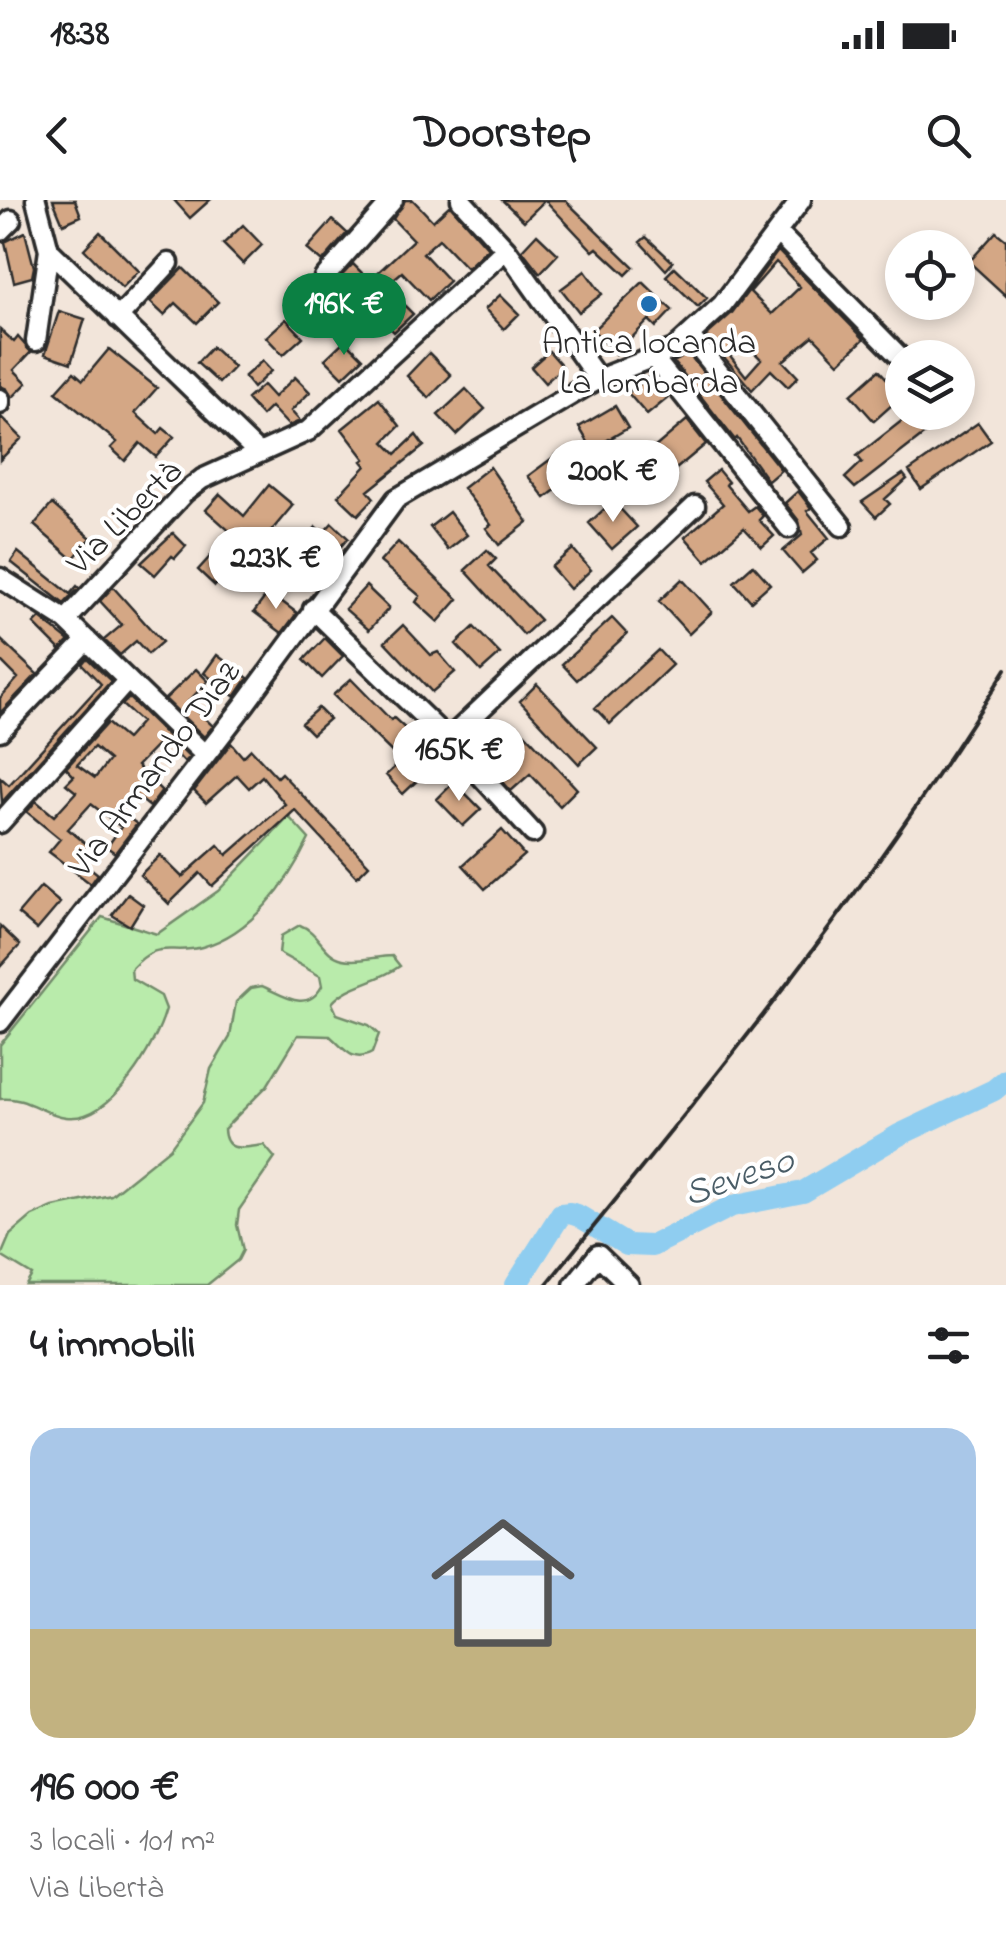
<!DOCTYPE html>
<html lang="it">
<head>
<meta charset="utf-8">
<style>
  :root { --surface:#fff; --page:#f2f2f2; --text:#202124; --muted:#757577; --accent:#0b8043 }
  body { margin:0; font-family:"Indie Flower",sans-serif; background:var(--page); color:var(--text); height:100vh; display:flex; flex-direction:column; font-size:38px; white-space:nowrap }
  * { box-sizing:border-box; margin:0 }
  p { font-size:32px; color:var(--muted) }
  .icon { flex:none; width:55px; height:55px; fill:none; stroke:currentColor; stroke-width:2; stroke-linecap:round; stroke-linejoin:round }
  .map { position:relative; height:1085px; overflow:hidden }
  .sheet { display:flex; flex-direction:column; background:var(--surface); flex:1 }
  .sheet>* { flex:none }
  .tools { position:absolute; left:885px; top:30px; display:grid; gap:20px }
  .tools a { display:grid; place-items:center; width:90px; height:90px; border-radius:50%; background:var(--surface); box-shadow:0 5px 15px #0003; font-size:50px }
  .price { position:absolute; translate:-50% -85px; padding:0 22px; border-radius:35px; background:#fff; color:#222; font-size:32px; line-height:65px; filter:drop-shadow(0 2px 5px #0008) }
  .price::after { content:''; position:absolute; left:50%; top:60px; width:30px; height:22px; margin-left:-15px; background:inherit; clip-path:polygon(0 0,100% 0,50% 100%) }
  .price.active { background:var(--accent); color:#fff }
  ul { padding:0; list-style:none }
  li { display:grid; align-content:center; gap:20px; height:530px; padding:0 30px }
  li span { display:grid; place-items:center; height:310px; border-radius:30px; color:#555 }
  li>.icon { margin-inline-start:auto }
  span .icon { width:180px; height:180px; fill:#fffc; stroke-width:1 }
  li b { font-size:42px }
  h2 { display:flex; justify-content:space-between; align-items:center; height:120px; padding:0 30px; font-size:42px }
  .status { display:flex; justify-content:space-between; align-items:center; height:70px; padding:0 50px; background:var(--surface); direction:ltr }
  .status svg { height:28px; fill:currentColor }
  header { display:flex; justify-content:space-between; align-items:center; height:130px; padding:0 30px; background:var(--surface); font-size:45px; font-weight:700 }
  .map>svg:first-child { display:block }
  .green { fill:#b9ebab; stroke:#728b6b; stroke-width:2.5 }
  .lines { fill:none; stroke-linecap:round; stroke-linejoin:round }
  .river { stroke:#8fcdf0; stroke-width:22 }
  .building { fill:#d4a785; stroke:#2b2b2b; stroke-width:2.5; fill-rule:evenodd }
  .minor-casing { stroke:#2b2b2b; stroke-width:25 }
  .minor { stroke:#fff; stroke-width:18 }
  .rail { stroke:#2b2b2b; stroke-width:4 }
  .poi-dot { fill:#1f6fb2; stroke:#fff; stroke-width:4 }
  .labels { text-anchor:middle; stroke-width:8; stroke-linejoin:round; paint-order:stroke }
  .poi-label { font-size:35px; fill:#2b2b2b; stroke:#fff }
  .street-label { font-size:35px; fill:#2b2b2b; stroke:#fff }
  .water-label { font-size:38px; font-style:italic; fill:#495c66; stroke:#fff }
</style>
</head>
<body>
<div class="status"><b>18:38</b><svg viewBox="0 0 49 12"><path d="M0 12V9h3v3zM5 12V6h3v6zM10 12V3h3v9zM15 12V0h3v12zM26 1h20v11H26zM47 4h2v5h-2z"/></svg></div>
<header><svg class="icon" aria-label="back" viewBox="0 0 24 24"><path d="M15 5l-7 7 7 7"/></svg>Doorstep<svg class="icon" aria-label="search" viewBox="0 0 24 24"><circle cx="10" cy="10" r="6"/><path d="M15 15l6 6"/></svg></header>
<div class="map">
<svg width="1006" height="1085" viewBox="0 0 1006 1085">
  <rect width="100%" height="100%" fill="#f2e5da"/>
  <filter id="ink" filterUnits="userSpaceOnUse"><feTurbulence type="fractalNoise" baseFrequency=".01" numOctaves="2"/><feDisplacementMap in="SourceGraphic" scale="20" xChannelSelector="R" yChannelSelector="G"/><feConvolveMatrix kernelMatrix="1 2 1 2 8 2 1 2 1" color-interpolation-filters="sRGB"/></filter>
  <g filter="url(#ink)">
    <!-- green -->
    <path class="green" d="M289,617L309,639C288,683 252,733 202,747C168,756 161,737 131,769L132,779L161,796L166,809C156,845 111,923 66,917C42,914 26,896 0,899V845L102,717L157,734L218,691Z
      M300,725C319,732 323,755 343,759C359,763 376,756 392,756L400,766C376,783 348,784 332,803L337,814L369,825L379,834L372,853C352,864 344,848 330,836L298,835L267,886L224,929C225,955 245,947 264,945L275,958L239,1010L237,1025L243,1050L238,1060L207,1085H26L32,1075L1,1056L10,1035L32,1016L53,1007L111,995L170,948L203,903L211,869L230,837L236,802L251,788L262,786C283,795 307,814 322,786L320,776L279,753L281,736Z"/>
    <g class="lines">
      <!-- river -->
      <path class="river" d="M516,1085L561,1014L570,1013L579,1016L627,1045L652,1046L732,1006L803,992L899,935L994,890L1006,880"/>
    </g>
    <!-- building -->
    <path class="building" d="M53,0H75L81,16L63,24Z
      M174,0H210L190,18Z
      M405,0H413L433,21L450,5L488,48L467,68L439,39L423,53L449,81L429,100L402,72L383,88L372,78L413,40L393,19Z
      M502,0H565L634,67L626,75L597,48L593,51L545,0L524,21Z
      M333,20L347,33L322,62L307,49Z
      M243,25L262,45L243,64L223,44Z
      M25,32L34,67L32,77L14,82L5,42Z
      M100,32L139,71L122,88L84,49Z
      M996,32L1006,40V96L969,62Z
      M537,34L558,54L540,73L522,50Z
      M646,37L673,62L666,70L640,42Z
      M778,51L864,139L839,163L813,136L783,161L798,177L788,187L771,170L752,190L706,136L732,113ZM776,62L800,87L772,114L750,92ZM741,139L761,159L746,176L728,153Z
      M353,64L364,75L338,100L328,90Z
      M675,67L707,98L698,107L666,76Z
      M183,68L218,102L197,123L176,103L164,115L150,102Z
      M585,71L602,94L579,112L561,89Z
      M643,82L672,110L656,127L649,120L616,154L593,130Z
      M394,95L413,114L394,132L376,113Z
      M500,95L519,114L504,129L485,109Z
      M348,101L365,119L349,135L331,116Z
      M59,111L85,119L71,163L45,154Z
      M286,119L303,137L283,155L266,137Z
      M0,129L14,142L18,137L31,152L14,170L27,183L12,198L7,189L0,186Z
      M345,140L363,158L343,177L325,159Z
      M212,147L234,167L219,183L197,163Z
      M109,149L157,188L135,213L158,234L163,228L174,237L156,257L140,243L125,261L111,248L117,242L56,192L74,172L83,180Z
      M549,151L563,167L545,183L531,167Z
      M429,153L451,175L429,198L407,176Z
      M688,153L781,270L768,281L737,238L735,240L674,162Z
      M262,161L271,171L253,188L244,177Z
      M879,170L902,196L874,221L851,195Z
      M651,175L669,197L647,215L628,193Z
      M295,177L310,192L291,211L300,221L289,226L271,207L262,216L247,199L263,185L274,197Z
      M466,189L485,209L457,235L438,215Z
      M379,199L400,226L384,242L396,254L416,235L424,246L368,291L374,298L358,315L338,296L366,266L362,261L365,259L342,229Z
      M615,206L628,228L592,249L579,227Z
      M913,212H924L935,226L855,288L845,278L862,262L857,256Z
      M0,216L22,238L0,260Z
      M687,220L706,244L670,274L673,278L651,299L627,271Z
      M978,223L991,241L921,289L909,271Z
      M559,253L575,275L545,298L528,276Z
      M490,267L528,322L499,345L486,328L491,325L463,288Z
      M718,270L728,282L726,285L748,311L755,306L763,316L759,320L774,336L762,347L744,328L706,361L685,337L723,304L704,282Z
      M903,274L907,279L885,299L890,304L876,317L862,302Z
      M269,285L293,305L268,335L297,362L282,378L206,310L220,294L244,316Z
      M798,291L811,308L807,311L829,338L811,353L817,360L802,373L783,351L802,335L799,321L785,303Z
      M613,301L637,327L612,349L589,323Z
      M52,304L91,338L73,359L34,325Z
      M449,312L467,335L448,350L430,327Z
      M332,323L348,338L331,358L308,337L316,327L323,333Z
      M173,333L186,346L175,358L172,356L155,375L141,363Z
      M398,342L458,399L438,422L416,402L420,396L380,362Z
      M218,348L236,363L215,386L198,370Z
      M573,349L591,370L570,389L551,367Z
      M487,350L496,359L489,366L540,420L524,435L465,370Z
      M18,352L70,394L77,386L79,388L64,404L11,362Z
      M753,365L770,384L751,401L734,382Z
      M682,379L712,412L689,434L659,401Z
      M366,386L389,408L369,430L345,409Z
      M113,387L162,442L148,454L136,441L120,455L104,440L122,425L100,401Z
      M269,392L297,413L282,433L254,412Z
      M40,418L69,441L60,450L34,424Z
      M612,418L627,434L577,480L562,464Z
      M403,425L431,455L438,452L455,472L432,492L385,442Z
      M474,427L500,454L481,471L456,444Z
      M325,438L343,456L322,478L304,460Z
      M0,439L37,474L0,513V498L18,478L0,460Z
      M658,450L672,465L610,524L595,508Z
      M217,455L248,478L235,497L204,473Z
      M87,458L111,481L2,602L0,577L9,585L101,484L82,464Z
      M196,469L208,481L188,502L213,526L204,537L165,499Z
      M351,479L391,520L394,518L439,560L403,594L386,575L401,561L333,495Z
      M537,484L597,547L579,564L520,501Z
      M129,498L189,557L184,562L163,539L137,566L162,591L150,607L134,594L118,610L137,624L115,653L107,647L121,627L91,604L68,629L89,646L79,659L98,674L91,684L49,652L60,639L27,612L36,601L54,616L76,592L66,584L74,576L66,568L107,523L126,539L141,522L122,505ZM94,547L109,560L95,578L77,565Z
      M318,508L329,519L312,534L301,523Z
      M525,533L577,589L560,606L530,574L511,591L489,566Z
      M231,543L243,557L251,549L277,577L281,573L369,665L357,677L295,610L212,686L200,673L169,704L140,675L160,655L182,677L218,645L227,655L285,604L262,576L249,588L237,575L206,603L194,591Z
      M454,582L481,609L463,626L437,599Z
      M502,630L524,655L485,689L463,665Z
      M41,687L60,703L37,730L18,714Z
      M128,694L143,705L130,726L112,715Z
      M0,726L20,745L0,767Z"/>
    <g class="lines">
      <defs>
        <path id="minor" d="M36,0L49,50L257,252
          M461,0L506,49L598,179
          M0,31L11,20
          M777,32L902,159
          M324,78L393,0
          M118,118L169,63
          M689,135L842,326
          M36,141L49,50
          M653,157L789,328
          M0,199V204
          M0,378L66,420L205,555
          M313,409L448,540L533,633
          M66,420L184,293L202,279L308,231L506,49
          M0,531L87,440
          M448,540L695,306
          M0,623L128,480
          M0,822L245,504L396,299L598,179L674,149L722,105L801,0
          M574,1085L598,1055L629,1085"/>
      </defs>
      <!-- minor casing -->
      <use href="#minor" class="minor-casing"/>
      <!-- minor -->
      <use href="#minor" class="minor"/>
      <!-- rail -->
      <path class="rail" d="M546,1085C709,886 871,688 1006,469"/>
    </g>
  </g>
  <!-- markers -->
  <circle class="poi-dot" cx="649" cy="104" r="10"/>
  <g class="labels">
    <!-- poi labels -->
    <g class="poi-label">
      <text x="649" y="153">Antica locanda<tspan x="649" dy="40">La lombarda</tspan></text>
    </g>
    <!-- street labels -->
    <g class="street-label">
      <text transform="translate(123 316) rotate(-45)" y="12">Via Libertà</text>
      <text transform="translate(153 568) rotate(-53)" y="12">Via Armando Diaz</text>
    </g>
    <!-- water labels -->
    <g class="water-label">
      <text transform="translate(738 975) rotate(-19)" y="13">Seveso</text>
    </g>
  </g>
</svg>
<div class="tools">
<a><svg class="icon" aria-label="locate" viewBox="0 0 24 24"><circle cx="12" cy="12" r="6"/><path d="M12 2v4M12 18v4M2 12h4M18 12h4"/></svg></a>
<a><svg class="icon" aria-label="layers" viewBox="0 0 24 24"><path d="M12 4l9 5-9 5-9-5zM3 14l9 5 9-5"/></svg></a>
</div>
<b class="price active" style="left:344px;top:158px">196K €</b>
<b class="price" style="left:613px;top:325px">200K €</b>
<b class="price" style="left:276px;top:412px">223K €</b>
<b class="price" style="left:459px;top:604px">165K €</b>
</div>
<section class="sheet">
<h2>4 immobili<svg class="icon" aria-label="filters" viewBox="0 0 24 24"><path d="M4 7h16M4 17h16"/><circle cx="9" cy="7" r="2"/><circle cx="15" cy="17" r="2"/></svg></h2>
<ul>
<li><span style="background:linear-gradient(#a9c7e8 65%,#c2b280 0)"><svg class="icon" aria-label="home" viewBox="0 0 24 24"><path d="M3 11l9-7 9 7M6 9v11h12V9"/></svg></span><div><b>196 000 €</b><p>3 locali · 101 m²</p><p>Via Libertà</p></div></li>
</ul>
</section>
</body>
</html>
